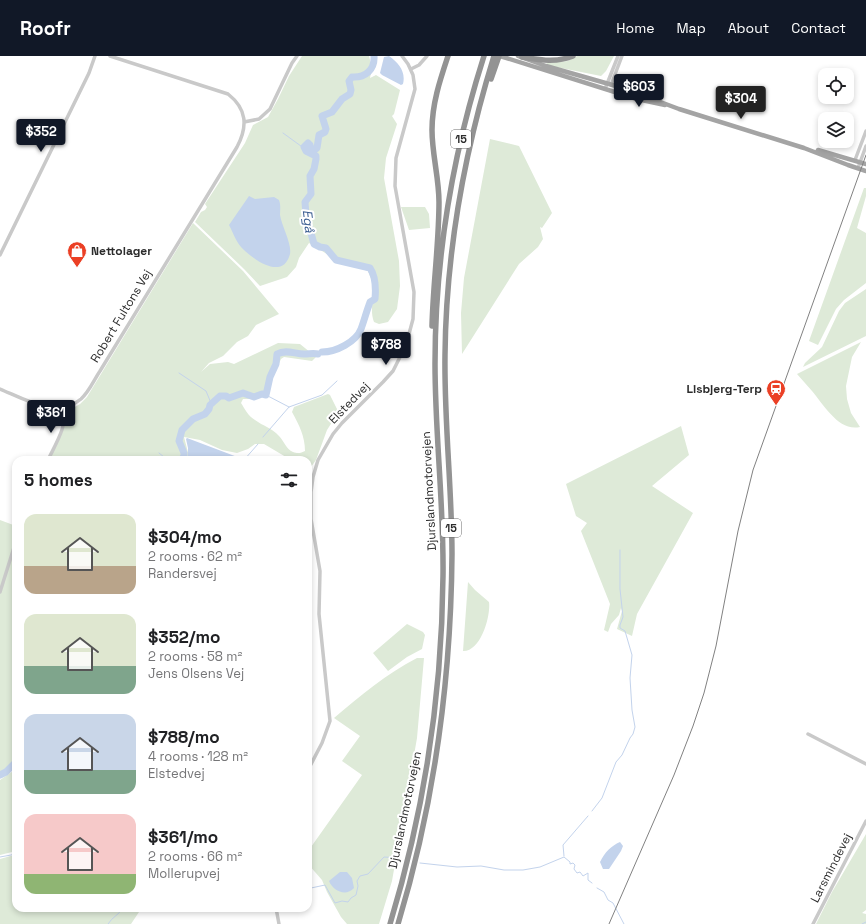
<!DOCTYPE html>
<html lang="en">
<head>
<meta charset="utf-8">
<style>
  :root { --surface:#fff; --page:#f2f2f2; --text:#202124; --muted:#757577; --accent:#111827 }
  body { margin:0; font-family:"Space Grotesk",sans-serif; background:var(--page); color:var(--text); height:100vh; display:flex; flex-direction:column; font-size:15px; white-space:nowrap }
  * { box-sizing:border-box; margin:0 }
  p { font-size:13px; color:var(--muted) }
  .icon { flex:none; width:22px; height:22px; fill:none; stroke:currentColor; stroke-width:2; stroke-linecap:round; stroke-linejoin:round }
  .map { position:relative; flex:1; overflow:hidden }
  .side { position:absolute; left:12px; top:400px; width:300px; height:456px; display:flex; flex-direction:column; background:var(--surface); border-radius:12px; box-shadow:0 2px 6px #0003 }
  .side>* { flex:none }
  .tools { position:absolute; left:818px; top:12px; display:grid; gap:8px }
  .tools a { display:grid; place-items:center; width:36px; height:36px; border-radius:8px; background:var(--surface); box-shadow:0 2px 6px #0003; font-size:20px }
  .price { position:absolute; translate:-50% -34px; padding:0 9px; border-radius:4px; background:var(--accent); color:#fff; font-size:13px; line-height:26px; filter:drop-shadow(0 1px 2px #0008) }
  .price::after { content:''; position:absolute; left:50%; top:24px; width:12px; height:9px; margin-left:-6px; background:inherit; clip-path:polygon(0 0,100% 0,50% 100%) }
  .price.selected { background:#222; color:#fff }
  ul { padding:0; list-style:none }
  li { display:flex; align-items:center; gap:12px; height:100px; padding:0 12px }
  li span { display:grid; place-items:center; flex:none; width:112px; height:80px; border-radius:12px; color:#555 }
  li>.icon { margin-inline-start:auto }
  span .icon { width:48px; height:48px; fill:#fffc; stroke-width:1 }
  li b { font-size:17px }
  h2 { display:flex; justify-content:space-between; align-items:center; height:48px; padding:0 12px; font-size:17px }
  header { display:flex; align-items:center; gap:24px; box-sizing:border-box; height:56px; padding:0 20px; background:var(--accent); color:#fff }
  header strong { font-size:19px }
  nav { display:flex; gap:22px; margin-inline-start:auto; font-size:14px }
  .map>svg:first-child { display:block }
  .green { fill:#deead8 }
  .water { fill:#c3d3ec }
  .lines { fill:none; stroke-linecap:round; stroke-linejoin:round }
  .stream { stroke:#c3d3ec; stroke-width:1 }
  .river { stroke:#c3d3ec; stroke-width:7 }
  .minor { stroke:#c9c9c9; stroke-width:3.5 }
  .major { stroke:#a4a4a4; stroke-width:4.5 }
  .highway { stroke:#939393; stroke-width:5.5 }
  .tram { stroke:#818181; stroke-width:1 }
  .labels { text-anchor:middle; stroke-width:4; stroke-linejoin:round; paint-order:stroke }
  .shield { fill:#fff; stroke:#6b6b6b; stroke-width:1 }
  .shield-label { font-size:11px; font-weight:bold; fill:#2c2c2c }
  .poi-label { font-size:12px; font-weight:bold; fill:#2c2c2c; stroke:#fff; text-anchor:start }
  .street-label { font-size:12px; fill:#2c2c2c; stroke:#fff }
  .water-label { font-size:13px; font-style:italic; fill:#385b90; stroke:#fff }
</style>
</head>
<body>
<header>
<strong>Roofr</strong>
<nav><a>Home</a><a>Map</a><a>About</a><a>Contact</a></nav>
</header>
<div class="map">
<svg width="866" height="868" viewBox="0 0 866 868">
  <rect width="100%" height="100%" fill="#fff"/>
  <!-- green -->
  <path class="green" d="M302,0H369L372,12L370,22L376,19L400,34L394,58L392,60L397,68L386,102L384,122L399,205L400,230L397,253L388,266L379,268L374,266C369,253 375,240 373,227C372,223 369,219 368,215L356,211L343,208L309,187L299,202L296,211L287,221L260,230L244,213L195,166L201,156L205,154L207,151L205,148L245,87L253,69L268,61L278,43L289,20Z
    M577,0H614L606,15L601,20L546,9L547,7L568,5Z
    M490,83L519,90L552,157L542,172L540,171L543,183L538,191L519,208L462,298L461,257L464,222Z
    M864,132H866V140L857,172L866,177V227L844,244L836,253L818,289L809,285Z
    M401,151H425L429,158L430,172L409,174Z
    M193,167L243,215L279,258L256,269L248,280L237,286L223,300L209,307L201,316L210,308L228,306L234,308L278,287L300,288L316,301L312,305L284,301L281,303L268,331L263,340L254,343H243L241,347C245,353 248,360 255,364C263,370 272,372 279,380C284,385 286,393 293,396C298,398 301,397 305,395C305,380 299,369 292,356L294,351L328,338L330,339L337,353L336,360L327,374L316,404L311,411L308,412V404H291L264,388H255L248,393L237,397L222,394L200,384L184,381L190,404H49L67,364L68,355L80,348L87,341Z
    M866,233V280L803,311L805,307L822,291L839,255L845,247Z
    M861,286L852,301L846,330L847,343L851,357L860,371C839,376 824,349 812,335C807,329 802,324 797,318Z
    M681,370L689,399L652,430L693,457L637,558L632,580L617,573L622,555L621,552L619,559L611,568L608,576L604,574L610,548L581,475L587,467L576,460L566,428Z
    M0,464L16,470V706L6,716L0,719Z
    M468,526L475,534L489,546C491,559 481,596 463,595Z
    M407,568L423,576L425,579L422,593L407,601L388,615L373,597Z
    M417,602H424L417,682L392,825L379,868H347L341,861L327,836L322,824L308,808V798L311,791L362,719L342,705L360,680L334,662C361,639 386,618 417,602Z
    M16,713V795L0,799V724Z
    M866,778V854L862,857L866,858V868H816L832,836Z
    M14,799L16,800V852H146L139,856L131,868H0V803Z"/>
  <!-- water -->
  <path class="water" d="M389,0C399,7 406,16 403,28L401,29L382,19L380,17L384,1Z
    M249,140L255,143L274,141L279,144C281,149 280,154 280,159C282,171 292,188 290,198C283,226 251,202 241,191C235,184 233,176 229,169Z
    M187,382L240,402L239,404H188V392L186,383Z
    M620,786L623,790L621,795L609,813H603L600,806C605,796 611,790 620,786Z
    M340,816H347L352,822L354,832C346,841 333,835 329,825Z"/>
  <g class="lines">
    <!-- stream -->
    <path class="stream" d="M283,77L305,93
      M179,317L206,335L211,347
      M266,339L289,351
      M263,381L289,351L322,339L337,325
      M159,397L164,401L166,404
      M244,404L258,388
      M592,755L602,742L616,706L622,699L630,682L633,678L635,671L632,654L630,622L632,599L625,575L620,572V569L623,561L620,533V494
      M564,800L563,789L588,760
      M0,801L11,799L16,797
      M420,807L457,811L481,810L504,814H523L540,811L564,801L570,806V808L573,807L575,809L574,813L577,817L580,816L583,820L588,817V824L592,827
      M597,832L604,836L608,844L613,847L624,868
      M308,834L311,832L325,829L335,847L342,845L348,846L351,842L356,839L358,830L357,825L360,820L368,818L384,801L400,802
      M108,868C112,861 119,859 123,852
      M862,868L866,866"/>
    <!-- river -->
    <path class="river" d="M322,296C336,296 356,286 361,273C364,265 366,257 369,249L370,246L375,243C376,232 376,221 370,212L336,204L326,192L320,191L314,188L306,159L305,146L311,138L310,120L314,113L316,103V100L306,95L304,91L308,87L310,89L311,94H314L317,92L319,79L325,76L326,73L322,60L332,56L342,43L350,38L351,34L349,25L352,21C365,22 375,14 374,0
      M181,404L184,400V397L179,385L182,374L193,363L205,358L209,353L210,349L220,340H226L229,342L243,337L254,341L262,338L266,339L270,321L276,308L277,298C286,293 295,298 304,298C309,298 314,297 318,298
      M0,719L6,716L16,706"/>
    <!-- minor -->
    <path class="minor" d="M411,13L419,9L427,0
      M611,29L622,0
      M605,33L618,0
      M244,66L259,63L270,53L292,7L297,0
      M855,104L866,75
      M858,112L866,90
      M0,199L89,17L95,0
      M0,333C24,343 57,363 81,343C89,336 94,324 100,315L237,91C248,70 247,53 228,38L110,0
      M48,404C55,389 68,369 64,352
      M0,536L16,485
      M808,678L866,708
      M308,714L322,687L330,665L319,558L320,515L311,463V436L313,421L318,404L333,378L342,367L383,326L393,315L406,289L413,263L414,236L395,130L396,102L415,33L413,19L408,8L402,0
      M276,852L279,868
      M813,868L866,765"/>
    <!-- major -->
    <path class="major" d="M500,0L637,43L665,49
      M518,0L546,10L623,32L679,53L804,92L848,109L866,115
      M818,94L866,108"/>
    <!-- highway -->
    <path class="highway" d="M522,1C540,4 556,7 573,0
      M491,23L499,0
      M432,270C433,229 439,187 439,146C439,122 432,98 432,74C432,48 440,24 448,0
      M390,868C424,756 442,637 443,520C444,449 435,379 435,308C435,204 452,100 484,0
      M398,868C434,749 451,623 452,498C452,432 444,366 445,299C446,197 464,97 494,0"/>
    <!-- tram -->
    <path class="tram" d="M609,868L674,719L693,670L704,637L716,590L738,475L753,414L866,99"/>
  </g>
  <!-- icons -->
  <defs>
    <symbol id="shop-pin" viewBox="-11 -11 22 30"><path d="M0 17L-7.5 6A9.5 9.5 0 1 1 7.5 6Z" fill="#eb4025" stroke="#fff"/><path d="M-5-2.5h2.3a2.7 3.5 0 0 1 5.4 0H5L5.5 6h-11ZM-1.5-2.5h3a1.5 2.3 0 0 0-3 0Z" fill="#fff"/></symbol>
    <symbol id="station-pin" viewBox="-11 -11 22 30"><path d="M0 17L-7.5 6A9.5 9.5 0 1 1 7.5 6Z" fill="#eb4025" stroke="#fff"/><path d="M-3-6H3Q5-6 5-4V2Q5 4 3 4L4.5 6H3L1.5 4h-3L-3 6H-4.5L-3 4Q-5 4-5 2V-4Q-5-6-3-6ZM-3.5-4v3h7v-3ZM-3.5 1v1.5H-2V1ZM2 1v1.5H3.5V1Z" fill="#fff"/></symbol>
  </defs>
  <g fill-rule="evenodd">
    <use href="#shop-pin" x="66" y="184" width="22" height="30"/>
    <use href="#station-pin" x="765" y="322" width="22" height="30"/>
  </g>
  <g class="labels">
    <!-- shield labels -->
    <g class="shield">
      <rect x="451" y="74" width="20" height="18" rx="3"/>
      <rect x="441" y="463" width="20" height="18" rx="3"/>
    </g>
    <g class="shield-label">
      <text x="461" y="87">15</text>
      <text x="451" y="476">15</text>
    </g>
    <!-- poi labels -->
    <g class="poi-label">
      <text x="91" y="199">Nettolager</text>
      <text x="762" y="337" text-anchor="end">Lisbjerg-Terp</text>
    </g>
    <!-- street labels -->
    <g class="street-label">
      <text transform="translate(121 260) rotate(-59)" y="4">Robert Fultons Vej</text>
      <text transform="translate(349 347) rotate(-46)" y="4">Elstedvej</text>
      <text transform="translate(429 435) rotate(-93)" y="4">Djurslandmotorvejen</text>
      <text transform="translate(405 754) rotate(-78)" y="4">Djurslandmotorvejen</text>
      <text transform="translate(831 812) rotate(-63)" y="4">Larsmindevej</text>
    </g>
    <!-- water labels -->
    <g class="water-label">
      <text transform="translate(309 165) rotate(83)" y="5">Egå</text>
    </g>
  </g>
</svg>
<div class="tools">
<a><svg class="icon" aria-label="locate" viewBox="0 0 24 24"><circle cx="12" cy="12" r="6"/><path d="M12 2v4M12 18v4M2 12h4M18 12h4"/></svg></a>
<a><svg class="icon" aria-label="layers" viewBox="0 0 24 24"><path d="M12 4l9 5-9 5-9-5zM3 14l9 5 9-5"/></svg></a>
</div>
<b class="price" style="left:639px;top:52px">$603</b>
<b class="price selected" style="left:741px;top:64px">$304</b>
<b class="price" style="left:41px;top:97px">$352</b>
<b class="price" style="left:386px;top:310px">$788</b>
<b class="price" style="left:51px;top:378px">$361</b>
<section class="side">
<h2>5 homes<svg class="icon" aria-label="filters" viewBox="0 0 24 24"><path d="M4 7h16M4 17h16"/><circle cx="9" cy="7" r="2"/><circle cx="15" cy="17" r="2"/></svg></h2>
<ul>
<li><span style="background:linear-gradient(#dfe7d0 65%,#b9a48a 0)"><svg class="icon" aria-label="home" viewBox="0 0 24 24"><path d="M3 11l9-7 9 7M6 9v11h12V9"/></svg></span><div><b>$304/mo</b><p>2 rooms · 62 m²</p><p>Randersvej</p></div></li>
<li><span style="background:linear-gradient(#dfe7d0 65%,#7fa58c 0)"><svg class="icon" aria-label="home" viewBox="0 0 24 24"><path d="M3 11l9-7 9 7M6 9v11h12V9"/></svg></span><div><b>$352/mo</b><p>2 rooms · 58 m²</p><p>Jens Olsens Vej</p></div></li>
<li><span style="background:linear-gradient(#c9d6e8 70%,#7fa58c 0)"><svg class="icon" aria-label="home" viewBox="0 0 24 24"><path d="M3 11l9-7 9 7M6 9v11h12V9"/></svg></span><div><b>$788/mo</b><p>4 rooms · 128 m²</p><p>Elstedvej</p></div></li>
<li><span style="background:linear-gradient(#f6c9c9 75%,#8fb573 0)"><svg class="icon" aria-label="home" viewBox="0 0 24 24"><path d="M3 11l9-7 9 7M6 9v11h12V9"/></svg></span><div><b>$361/mo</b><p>2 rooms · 66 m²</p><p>Mollerupvej</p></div></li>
</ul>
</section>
</div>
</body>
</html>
